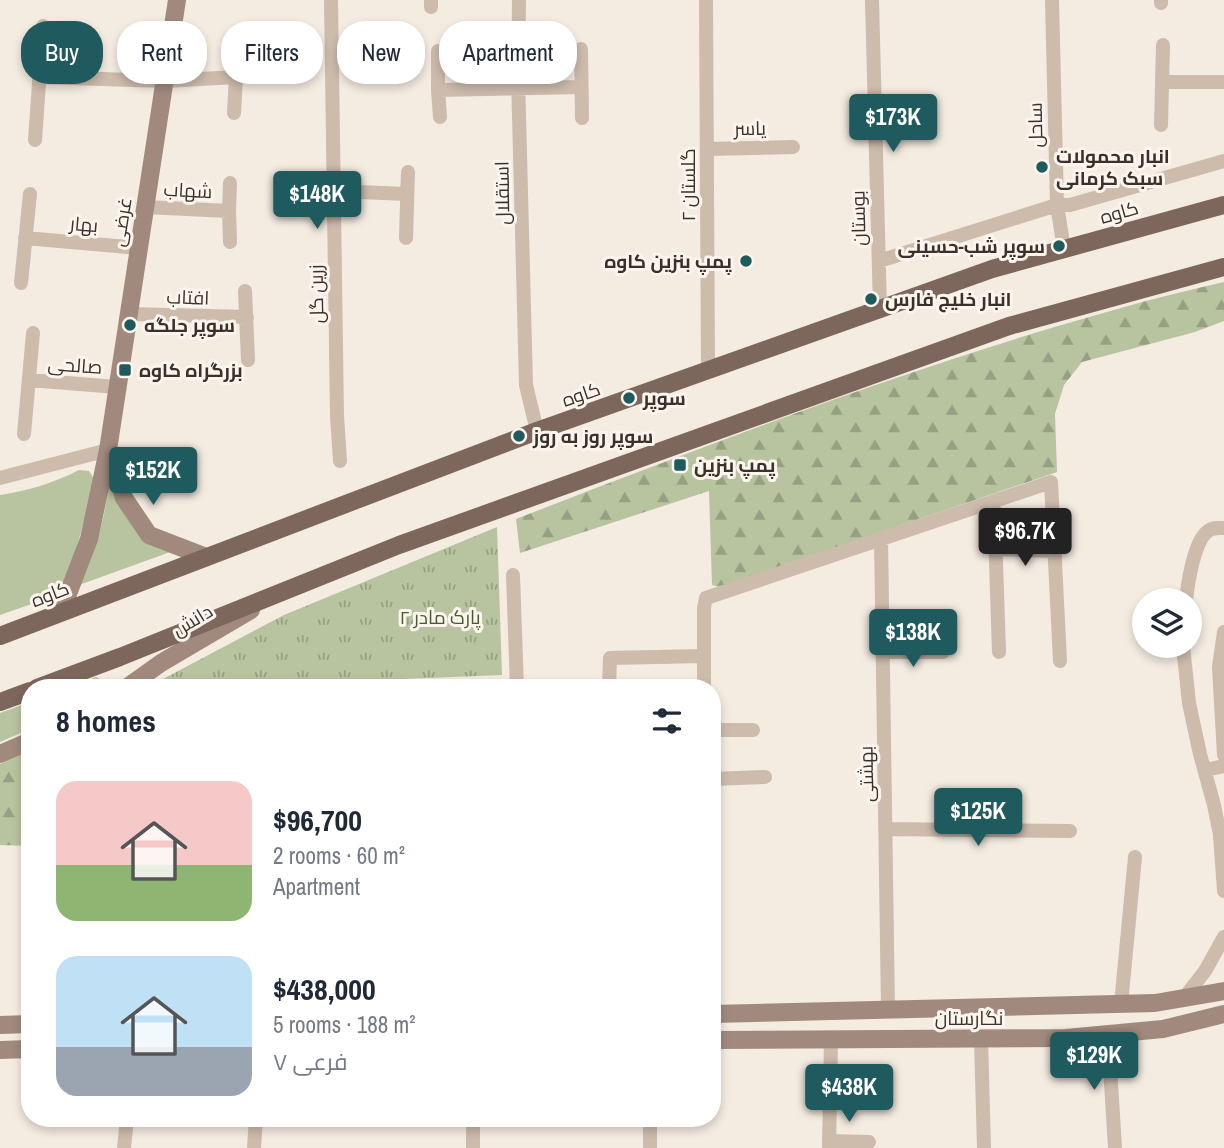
<!DOCTYPE html>
<html lang="en">
<head>
<meta charset="utf-8">
<style>
  :root { --surface:#fff; --page:#f2f2f3; --text:#1f2937; --muted:#747a83; --accent:#1f5a5e }
  body { margin:0; font-family:"Archivo Narrow",Cairo,sans-serif; background:var(--page); color:var(--text); height:100vh; display:flex; flex-direction:column; font-size:26px; white-space:nowrap }
  * { box-sizing:border-box; margin:0 }
  p { font-size:23px; color:var(--muted) }
  .icon { flex:none; width:38px; height:38px; fill:none; stroke:currentColor; stroke-width:2; stroke-linecap:round; stroke-linejoin:round }
  .map { position:relative; flex:1; overflow:hidden }
  .side { position:absolute; left:21px; top:679px; width:700px; height:448px; display:flex; flex-direction:column; background:var(--surface); border-radius:28px; box-shadow:0 4px 10px #0003 }
  .side>* { flex:none }
  .top-card { position:absolute; left:21px; top:21px; width:700px; height:63px; display:flex; gap:14px }
  .tools { position:absolute; left:1132px; top:588px; display:grid; gap:14px }
  .tools a { display:grid; place-items:center; width:70px; height:70px; border-radius:50%; background:var(--surface); box-shadow:0 4px 10px #0003; font-size:35px }
  .price { position:absolute; translate:-50% -60px; padding:0 16px; border-radius:7px; background:var(--accent); color:#fff; font-size:23px; line-height:46px; filter:drop-shadow(0 2px 4px #0008) }
  .price::after { content:''; position:absolute; left:50%; top:42px; width:21px; height:16px; margin-left:-10px; background:inherit; clip-path:polygon(0 0,100% 0,50% 100%) }
  .price.active { background:#222; color:#fff }
  ul { padding:0; list-style:none }
  li { display:flex; align-items:center; gap:21px; height:175px; padding:0 35px }
  li span { display:grid; place-items:center; flex:none; width:196px; height:140px; border-radius:21px; color:#555 }
  li>.icon { margin-inline-start:auto }
  span .icon { width:84px; height:84px; fill:#fffc; stroke-width:1 }
  li b { font-size:30px }
  h2 { display:flex; justify-content:space-between; align-items:center; height:84px; padding:0 35px; font-size:30px }
  .tag { padding:0 24px; border-radius:28px; background:var(--surface); box-shadow:0 4px 10px #0003; font-size:24px; line-height:63px }
  .tag.active { background:var(--accent); color:#fff }
  .map>svg:first-child { display:block }
  .grass { fill:#b8c4a0 }
  .forest { fill:url(#forest-firs) }
  .park { fill:url(#park-tufts) }
  .lines { fill:none; stroke-linecap:round; stroke-linejoin:round }
  .street { stroke:#cdbbac; stroke-width:14 }
  .secondary { stroke:#a18a7d; stroke-width:18 }
  .primary { stroke:#7d675c; stroke-width:18 }
  .poi-dot { fill:#1f5a5e; stroke:#fbf5ee; stroke-width:2.5 }
  .labels { text-anchor:middle; stroke-width:6; stroke-linejoin:round; paint-order:stroke }
  .street-label { font-size:19px; fill:#3b302b; stroke:#fbf5ee }
  .poi-label { font-size:19px; font-weight:bold; fill:#3b302b; stroke:#fbf5ee; text-anchor:start }
  .park-label { font-size:19px; fill:#4a5a2e; stroke:#fbf5ee }
</style>
</head>
<body>
<div class="map">
<svg width="1224" height="1148" viewBox="0 0 1224 1148">
  <defs>
    <pattern id="forest-firs" width="22" height="20" patternUnits="userSpaceOnUse" patternTransform="scale(1.75)"><rect width="22" height="20" fill="#b8c4a0"/><path d="M5 1l3.5 6h-7zM16 11l3.5 6h-7z" fill="#97a083"/></pattern>
    <pattern id="park-tufts" width="24" height="20" patternUnits="userSpaceOnUse" patternTransform="scale(1.75)"><rect width="24" height="20" fill="#b8c4a0"/><path d="M3 7l-1-3M5 7V3M7 7l1-3M15 17l-1-3M17 17v-4M19 17l1-3" fill="none" stroke="#97a083"/></pattern>
  </defs>
  <rect width="100%" height="100%" fill="#f4ebe1"/>
  <!-- grass -->
  <path class="grass" d="M79,470L89,471L95,481L72,564L64,581L46,599L0,615V495C27,491 54,483 79,470Z
    M110,475L173,551L79,585C97,550 106,514 110,475Z
    M96,677L107,682L103,688H68Z
    M30,702V729L0,742V713Z"/>
  <!-- forest -->
  <path class="forest" d="M1224,282V321L1195,332L1082,362L1064,385L1055,414L1057,472L720,587L712,585L709,491L520,553L516,519C715,442 915,365 1121,308C1155,298 1190,290 1224,282Z
    M30,750V846L0,845V764Z"/>
  <!-- park -->
  <path class="park" d="M497,527L502,675L327,682V688H146L284,615Z"/>
  <g class="lines">
    <!-- street -->
    <path class="street" d="M331,0L337,416L340,461
      M519,0L518,77L526,385L537,431
      M706,0L708,370
      M872,0L880,309
      M1052,0L1057,205L1064,249
      M1161,3V0
      M431,7V0
      M581,49L582,118
      M438,51V90L581,87
      M39,77L164,81L236,77
      M1162,82H1224
      M438,90L440,117
      M234,113L236,77V52
      M1161,125L1163,45
      M35,140L43,26
      M707,149L793,147
      M230,183L229,211L230,242
      M334,191L407,194
      M145,207L229,211
      M25,238L139,248
      M406,238L408,172
      M879,261L1057,205H1070L1224,161
      M21,283L30,194
      M245,291L248,360
      M129,314L247,317
      M29,380L117,387
      M24,434L33,333
      M0,478L108,450
      M994,501L999,652
      M881,538L888,1010
      M996,549L1055,551
      M513,575L517,688
      M1186,600C1188,583 1194,541 1208,531C1213,527 1218,528 1224,528
      M1224,632L1219,667L1224,755
      M1183,646L1189,703L1200,754L1214,805L1220,835L1224,891
      M883,652H943
      M429,688L516,686
      M609,688L610,658L703,656
      M704,688V608L706,598L1051,482L1060,661
      M712,730H753
      M1205,770L1224,766
      M712,779L765,777
      M886,829L1070,831
      M1184,998L1205,971L1224,937
      M1121,1004L1135,857
      M1108,1034L1115,1148
      M981,1039L984,1148
      M830,1104L874,1099
      M829,1141L869,1142
      M124,1148L127,1118
      M254,1148L256,1118
      M473,1148V1118
      M650,1148V1118
      M829,1148L831,1040"/>
    <!-- secondary -->
    <path class="secondary" d="M109,452L124,498L149,535L206,557
      M61,612L89,539L108,450L177,0
      M126,688L161,663L251,610
      M0,754L30,741
      M712,1014L1155,1003L1224,991
      M0,1025L30,1024
      M712,1040L1066,1038L1163,1029L1224,1014
      M0,1050L30,1049"/>
    <!-- primary -->
    <path class="primary" d="M0,636L537,431L880,309L992,269L1224,205
      M37,688L120,657L399,545L1009,326L1224,267
      M0,702L30,691"/>
  </g>
  <!-- markers -->
  <g class="poi-dot">
    <circle cx="1042" cy="167" r="7"/>
    <circle cx="1059" cy="246" r="7"/>
    <circle cx="746" cy="261" r="7"/>
    <circle cx="871" cy="299" r="7"/>
    <circle cx="130" cy="325" r="7"/>
    <rect x="118" y="363" width="14" height="14" rx="3.5"/>
    <circle cx="629" cy="398" r="7"/>
    <circle cx="519" cy="436" r="7"/>
    <rect x="673" y="458" width="14" height="14" rx="3.5"/>
  </g>
  <g class="labels">
    <!-- street labels -->
    <g class="street-label">
      <text transform="translate(1035 125) rotate(-91)" y="7">ساحل</text>
      <text transform="translate(750 128) rotate(-1)" y="7">یاسر</text>
      <text transform="translate(688 185) rotate(-90)" y="7">گلستان ۲</text>
      <text transform="translate(188 190) rotate(3)" y="7">شهاب</text>
      <text transform="translate(502 193) rotate(-91)" y="7">استقلال</text>
      <text transform="translate(1119 212) rotate(-16)" y="7">کاوه</text>
      <text transform="translate(858 218) rotate(-91)" y="7">بوستان</text>
      <text transform="translate(121 222) rotate(-81)" y="7">غرضی</text>
      <text transform="translate(84 224) rotate(5)" y="7">بهار</text>
      <text transform="translate(316 294) rotate(-91)" y="7">زرین گل</text>
      <text transform="translate(188 297) rotate(2)" y="7">افتاب</text>
      <text transform="translate(75 365) rotate(4)" y="7">صالحی</text>
      <text transform="translate(581 394) rotate(-19)" y="7">کاوه</text>
      <text transform="translate(50 594) rotate(-21)" y="7">کاوه</text>
      <text transform="translate(192 620) rotate(-31)" y="7">دانش</text>
      <text transform="translate(866 774) rotate(-91)" y="7">بهشتی</text>
      <text x="969" y="1025">نگارستان</text>
    </g>
    <!-- poi labels -->
    <g class="poi-label">
      <text x="1056" y="163">انبار محمولات<tspan x="1056" dy="22">سبک کرمانی</tspan></text>
      <text x="1045" y="253" text-anchor="end">سوپر شب-حسینی</text>
      <text x="732" y="268" text-anchor="end">پمپ بنزین کاوه</text>
      <text x="885" y="306">انبار خلیج فارس</text>
      <text x="144" y="332">سوپر جلگه</text>
      <text x="139" y="377">بزرگراه کاوه</text>
      <text x="643" y="405">سوپر</text>
      <text x="533" y="443">سوپر روز به روز</text>
      <text x="694" y="472">پمپ بنزین</text>
    </g>
    <!-- park labels -->
    <g class="park-label">
      <text x="440" y="624">پارک مادر ۲</text>
    </g>
  </g>
</svg>
<div class="tools">
<a><svg class="icon" aria-label="layers" viewBox="0 0 24 24"><path d="M12 4l9 5-9 5-9-5zM3 14l9 5 9-5"/></svg></a>
</div>
<b class="price" style="left:893px;top:154px">$173K</b>
<b class="price" style="left:317px;top:231px">$148K</b>
<b class="price" style="left:153px;top:507px">$152K</b>
<b class="price active" style="left:1025px;top:568px">$96.7K</b>
<b class="price" style="left:913px;top:669px">$138K</b>
<b class="price" style="left:978px;top:848px">$125K</b>
<b class="price" style="left:1094px;top:1092px">$129K</b>
<b class="price" style="left:849px;top:1124px">$438K</b>
<div class="top-card">
<a class="tag active">Buy</a>
<a class="tag">Rent</a>
<a class="tag">Filters</a>
<a class="tag">New</a>
<a class="tag">Apartment</a>
</div>
<section class="side">
<h2>8 homes<svg class="icon" aria-label="filters" viewBox="0 0 24 24"><path d="M4 7h16M4 17h16"/><circle cx="9" cy="7" r="2"/><circle cx="15" cy="17" r="2"/></svg></h2>
<ul>
<li><span style="background:linear-gradient(#f6c9c9 60%,#8fb573 0)"><svg class="icon" aria-label="home" viewBox="0 0 24 24"><path d="M3 11l9-7 9 7M6 9v11h12V9"/></svg></span><div><b>$96,700</b><p>2 rooms · 60 m²</p><p>Apartment</p></div></li>
<li><span style="background:linear-gradient(#bfe0f5 65%,#9aa5b1 0)"><svg class="icon" aria-label="home" viewBox="0 0 24 24"><path d="M3 11l9-7 9 7M6 9v11h12V9"/></svg></span><div><b>$438,000</b><p>5 rooms · 188 m²</p><p>فرعی ۷</p></div></li>
</ul>
</section>
</div>
</body>
</html>
